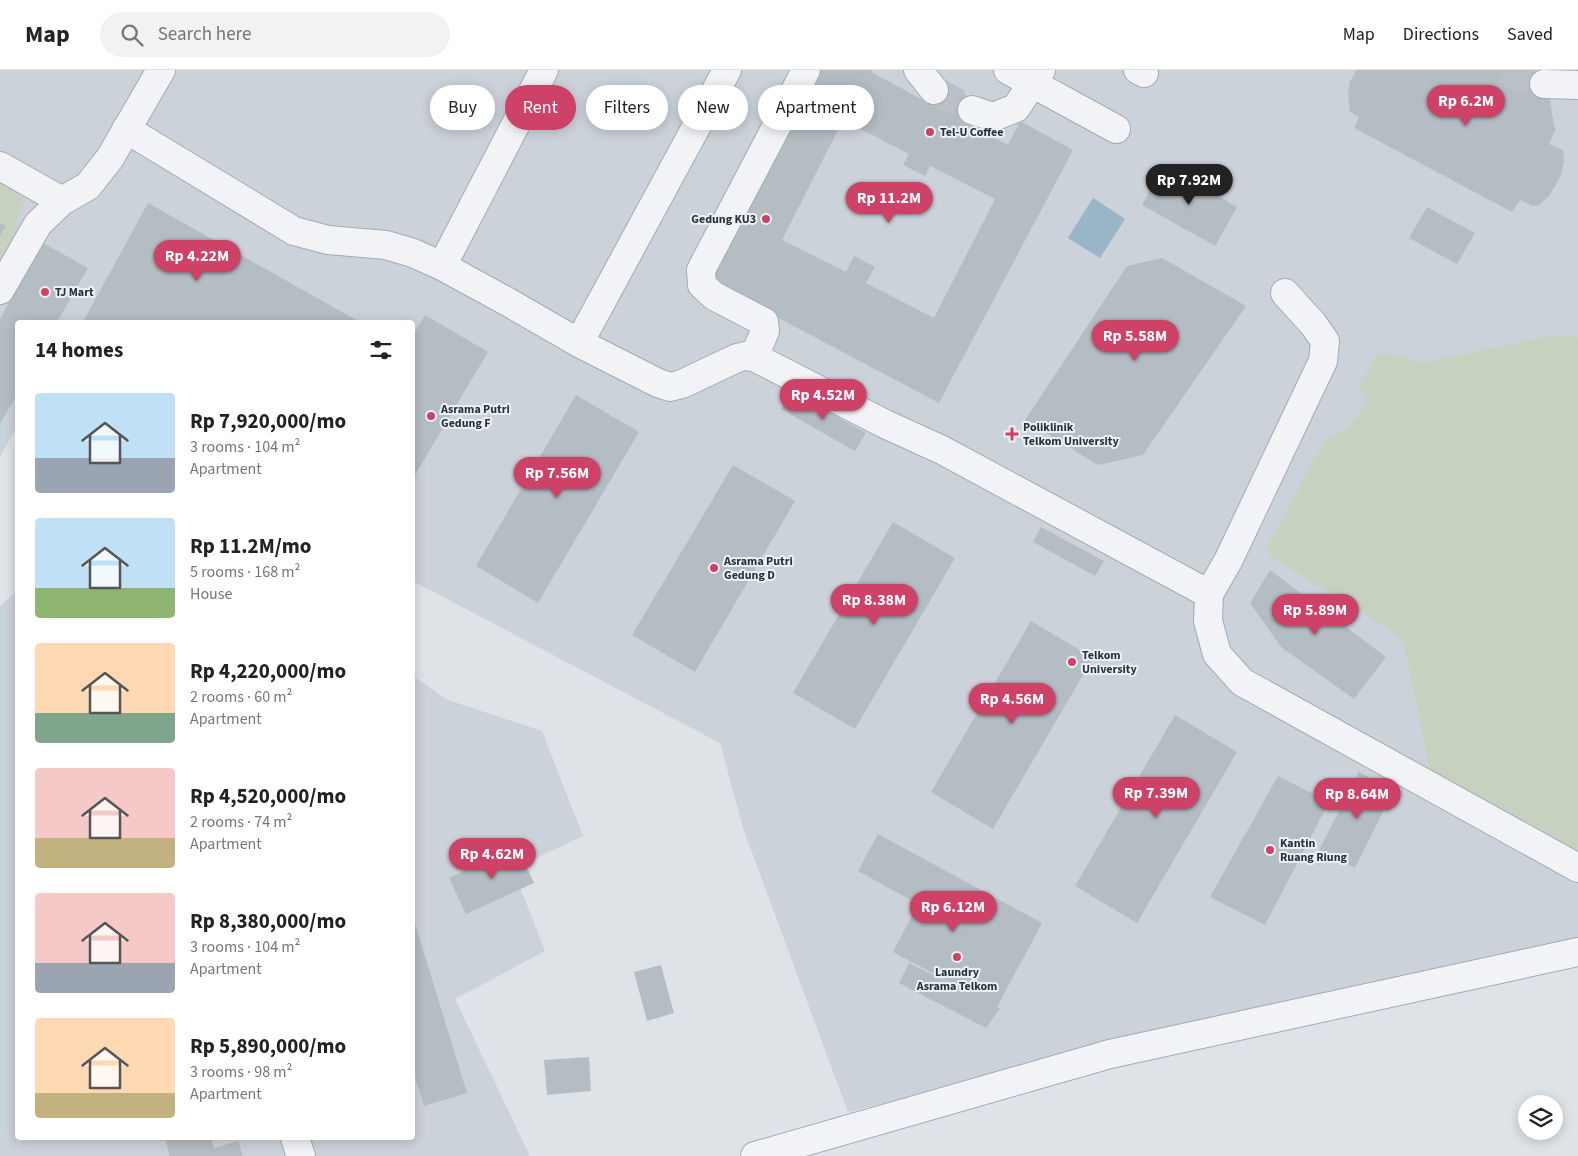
<!DOCTYPE html>
<html lang="en">
<head>
<meta charset="utf-8">
<style>
  :root { --surface:#fff; --page:#f2f2f2; --text:#222; --muted:#767676; --line:#e0e0e0; --accent:#ce4267 }
  body { margin:0; font-family:"Source Sans 3",sans-serif; background:var(--page); color:var(--text); height:100vh; display:flex; flex-direction:column; font-size:19px; white-space:nowrap }
  * { box-sizing:border-box; margin:0 }
  p { font-size:16px; color:var(--muted) }
  .icon { flex:none; width:28px; height:28px; fill:none; stroke:currentColor; stroke-width:2; stroke-linecap:round; stroke-linejoin:round }
  .map { position:relative; flex:1; overflow:hidden }
  .drawer { position:absolute; left:15px; top:250px; width:400px; height:820px; display:flex; flex-direction:column; background:var(--surface); border-radius:5px; box-shadow:0 2px 12px #0003 }
  .drawer>* { flex:none }
  .hud { position:absolute; left:430px; top:15px; width:475px; height:45px; display:flex; gap:10px }
  .fabs { position:absolute; left:1518px; top:1025px; display:grid; gap:10px }
  .fabs a { display:grid; place-items:center; width:45px; height:45px; border-radius:50%; background:var(--surface); box-shadow:0 2px 12px #0003; font-size:25px }
  .price { position:absolute; translate:-50% -42px; padding:0 11px; border-radius:18px; background:var(--accent); color:#fff; font-size:16px; line-height:32px; filter:drop-shadow(0 1px 2px #0008) }
  .price::after { content:''; position:absolute; left:50%; top:30px; width:15px; height:11px; margin-left:-8px; background:inherit; clip-path:polygon(0 0,100% 0,50% 100%) }
  .price.active { background:#222; color:#fff }
  ul { padding:0; list-style:none }
  li { display:flex; align-items:center; gap:15px; height:125px; padding:0 20px }
  li span { display:grid; place-items:center; flex:none; width:140px; height:100px; border-radius:5px; color:#555 }
  li>.icon { margin-inline-start:auto }
  span .icon { width:60px; height:60px; fill:#fffc; stroke-width:1 }
  li b { font-size:21px }
  h2 { display:flex; justify-content:space-between; align-items:center; height:60px; padding:0 20px; font-size:21px }
  .pill { padding:0 18px; border-radius:22px; background:var(--surface); box-shadow:0 2px 12px #0003; font-size:18px; line-height:45px }
  .pill.active { background:var(--accent); color:#fff }
  header { display:flex; align-items:center; gap:30px; box-sizing:border-box; height:70px; padding:0 25px; background:var(--surface); border-bottom:1px solid var(--line) }
  header strong { font-size:24px }
  nav { display:flex; gap:28px; margin-inline-start:auto; font-size:18px }
  .search { width:350px; height:45px; background:var(--page); display:flex; align-items:center; gap:12px; box-sizing:border-box; padding:0 18px; border-radius:28px; color:var(--muted); font-size:19px }
  .map>svg:first-child { display:block }
  .built { fill:#ccd2da }
  .green { fill:#c6d2bf }
  .water { fill:#99b5c8 }
  .building { fill:#b5bdc4; fill-rule:evenodd }
  .lines { fill:none; stroke-linecap:round; stroke-linejoin:round }
  .minor-tunnel { stroke:#b9c0c6; stroke-width:28; stroke-dasharray:28 14; stroke-linecap:butt }
  .minor-casing { stroke:#a3aab2; stroke-width:30 }
  .minor { stroke:#f1f3f6; stroke-width:28 }
  .poi-dot { fill:#ce4267; stroke:#edf2f5; stroke-width:2 }
  .labels { text-anchor:middle; stroke-width:4; stroke-linejoin:round; paint-order:stroke }
  .poi-label { font-size:12px; font-weight:bold; fill:#27323e; stroke:#edf2f5; text-anchor:start }
</style>
</head>
<body>
<header>
<strong>Map</strong>
<div class="search"><svg class="icon" aria-label="search" viewBox="0 0 24 24"><circle cx="10" cy="10" r="6"/><path d="M15 15l6 6"/></svg>Search here</div>
<nav><a>Map</a><a>Directions</a><a>Saved</a></nav>
</header>
<div class="map">
<svg width="1578" height="1086" viewBox="0 0 1578 1086">
  <rect width="100%" height="100%" fill="#dee3e8"/>
  <!-- built -->
  <path class="built" d="M0,0H1578V870L1130,973L848,1042L744,761L720,673L413,511L412,252H18L17,356L0,387Z
    M17,521L18,1068H412L413,606L448,630L542,661L583,766L513,799L545,881L455,929L530,1086H0V536Z"/>
  <!-- green -->
  <path class="green" d="M0,114L25,129L15,153L40,167L0,233Z
    M1556,265H1572L1578,269V780L1430,699L1404,574L1396,563L1270,486L1267,477L1326,368L1350,357L1366,332L1359,316L1376,285C1393,280 1408,291 1425,292Z"/>
  <!-- water -->
  <path class="water" d="M1093,128L1125,149L1100,188L1068,168Z"/>
  <!-- building -->
  <path class="building" d="M819,0H872L871,2L927,32L938,10L977,31L965,53L1008,75L1020,51L1073,80L939,333L707,210ZM843,50L909,84L903,95L925,106L930,96L995,129L934,248L866,213L875,197L854,186L846,202L782,170Z
    M1357,0H1535L1549,24L1554,56L1556,58L1549,74L1563,80L1564,89L1561,105L1557,113L1549,126L1539,135L1533,136L1520,130L1512,142L1354,58L1359,47L1350,42L1348,25L1350,11Z
    M1164,95L1237,137L1215,176L1142,135Z
    M148,133L360,252H83Z
    M1427,137L1475,163L1457,194L1409,168Z
    M0,153L6,156L0,166Z
    M43,173L88,198L57,252H18V323L0,354V249Z
    M1162,188L1246,236L1143,385L1098,395L1025,350L1127,196Z
    M425,245L488,282L412,410V267Z
    M790,321L866,363L855,381L781,339Z
    M576,325L639,362L538,533L476,496Z
    M733,395L795,431L695,602L632,565Z
    M893,452L955,488L855,659L793,623Z
    M1041,457L1104,491L1095,506L1033,472Z
    M1270,500L1386,587L1354,629L1281,577L1250,533Z
    M1031,551L1093,588L993,759L931,722Z
    M1175,645L1237,682L1137,853L1075,816Z
    M1359,702L1394,720L1355,798L1319,780Z
    M1278,706L1329,732L1265,855L1210,827Z
    M878,764L1042,853L997,937L1000,938L986,958L899,913L909,893L966,921L893,882L918,834L858,801Z
    M517,776L534,813L466,844L449,808Z
    M412,844L467,1023L424,1036L412,997Z
    M661,895L674,943L647,951L634,902Z
    M589,987L591,1021L547,1025L544,990Z
    M165,1068H211L214,1078L238,1071L243,1086H170Z"/>
  <g class="lines">
    <!-- minor-tunnel -->
    <path class="minor-tunnel" d="M1505,0L1517,7L1544,14
      M934,20L972,40"/>
    <defs>
      <path id="minor" d="M918,0L934,20
        M1008,0L1116,59
        M1138,0L1144,3
        M1544,14L1578,15
        M972,40L993,47L1016,38L1041,0
        M126,59L294,161L328,170L386,175L413,183L442,196L508,232L579,273L658,313L670,317L682,314L737,288L745,286L754,287L885,354L942,380L1209,524
        M0,96L62,131
        M442,196L544,0
        M0,220L38,154L62,131L88,116L110,88L161,0
        M1285,223L1313,254L1325,271L1323,291L1228,491L1209,524L1208,551L1217,584L1242,612L1578,798
        M579,273L727,0
        M754,287L765,261L764,252L714,226L702,215L701,200L806,0
        M295,1068L301,1086
        M755,1086L1110,984L1578,882"/>
    </defs>
    <!-- minor casing -->
    <use href="#minor" class="minor-casing"/>
    <!-- minor -->
    <use href="#minor" class="minor"/>
  </g>
  <!-- markers -->
  <g class="poi-dot">
    <circle cx="930" cy="62" r="5"/>
    <circle cx="766" cy="149" r="5"/>
    <circle cx="45" cy="222" r="5"/>
    <circle cx="431" cy="346" r="5"/>
    <path d="M1009.5 356.5h5v5h5v5h-5v5h-5v-5h-5v-5h5z"/>
    <circle cx="714" cy="498" r="5"/>
    <circle cx="1072" cy="592" r="5"/>
    <circle cx="1270" cy="780" r="5"/>
    <circle cx="957" cy="887" r="5"/>
  </g>
  <g class="labels">
    <!-- poi labels -->
    <g class="poi-label">
      <text x="940" y="66">Tel-U Coffee</text>
      <text x="756" y="153" text-anchor="end">Gedung KU3</text>
      <text x="55" y="226">TJ Mart</text>
      <text x="441" y="343">Asrama Putri<tspan x="441" dy="14">Gedung F</tspan></text>
      <text x="1023" y="361">Poliklinik<tspan x="1023" dy="14">Telkom University</tspan></text>
      <text x="724" y="495">Asrama Putri<tspan x="724" dy="14">Gedung D</tspan></text>
      <text x="1082" y="589">Telkom<tspan x="1082" dy="14">University</tspan></text>
      <text x="1280" y="777">Kantin<tspan x="1280" dy="14">Ruang Riung</tspan></text>
      <text x="957" y="906" text-anchor="middle">Laundry<tspan x="957" dy="14">Asrama Telkom</tspan></text>
    </g>
  </g>
</svg>
<div class="fabs">
<a><svg class="icon" aria-label="layers" viewBox="0 0 24 24"><path d="M12 4l9 5-9 5-9-5zM3 14l9 5 9-5"/></svg></a>
</div>
<b class="price" style="left:1466px;top:57px">Rp 6.2M</b>
<b class="price active" style="left:1189px;top:136px">Rp 7.92M</b>
<b class="price" style="left:889px;top:154px">Rp 11.2M</b>
<b class="price" style="left:197px;top:212px">Rp 4.22M</b>
<b class="price" style="left:1135px;top:292px">Rp 5.58M</b>
<b class="price" style="left:823px;top:351px">Rp 4.52M</b>
<b class="price" style="left:557px;top:429px">Rp 7.56M</b>
<b class="price" style="left:874px;top:556px">Rp 8.38M</b>
<b class="price" style="left:1315px;top:566px">Rp 5.89M</b>
<b class="price" style="left:1012px;top:655px">Rp 4.56M</b>
<b class="price" style="left:1156px;top:749px">Rp 7.39M</b>
<b class="price" style="left:1357px;top:750px">Rp 8.64M</b>
<b class="price" style="left:492px;top:810px">Rp 4.62M</b>
<b class="price" style="left:953px;top:863px">Rp 6.12M</b>
<div class="hud">
<a class="pill">Buy</a>
<a class="pill active">Rent</a>
<a class="pill">Filters</a>
<a class="pill">New</a>
<a class="pill">Apartment</a>
</div>
<section class="drawer">
<h2>14 homes<svg class="icon" aria-label="filters" viewBox="0 0 24 24"><path d="M4 7h16M4 17h16"/><circle cx="9" cy="7" r="2"/><circle cx="15" cy="17" r="2"/></svg></h2>
<ul>
<li><span style="background:linear-gradient(#bfe0f5 65%,#9aa5b1 0)"><svg class="icon" aria-label="home" viewBox="0 0 24 24"><path d="M3 11l9-7 9 7M6 9v11h12V9"/></svg></span><div><b>Rp 7,920,000/mo</b><p>3 rooms · 104 m²</p><p>Apartment</p></div></li>
<li><span style="background:linear-gradient(#bfe0f5 70%,#8fb573 0)"><svg class="icon" aria-label="home" viewBox="0 0 24 24"><path d="M3 11l9-7 9 7M6 9v11h12V9"/></svg></span><div><b>Rp 11.2M/mo</b><p>5 rooms · 168 m²</p><p>House</p></div></li>
<li><span style="background:linear-gradient(#ffd9b3 70%,#7fa58c 0)"><svg class="icon" aria-label="home" viewBox="0 0 24 24"><path d="M3 11l9-7 9 7M6 9v11h12V9"/></svg></span><div><b>Rp 4,220,000/mo</b><p>2 rooms · 60 m²</p><p>Apartment</p></div></li>
<li><span style="background:linear-gradient(#f6c9c9 70%,#c2b280 0)"><svg class="icon" aria-label="home" viewBox="0 0 24 24"><path d="M3 11l9-7 9 7M6 9v11h12V9"/></svg></span><div><b>Rp 4,520,000/mo</b><p>2 rooms · 74 m²</p><p>Apartment</p></div></li>
<li><span style="background:linear-gradient(#f6c9c9 70%,#9aa5b1 0)"><svg class="icon" aria-label="home" viewBox="0 0 24 24"><path d="M3 11l9-7 9 7M6 9v11h12V9"/></svg></span><div><b>Rp 8,380,000/mo</b><p>3 rooms · 104 m²</p><p>Apartment</p></div></li>
<li><span style="background:linear-gradient(#ffd9b3 75%,#c2b280 0)"><svg class="icon" aria-label="home" viewBox="0 0 24 24"><path d="M3 11l9-7 9 7M6 9v11h12V9"/></svg></span><div><b>Rp 5,890,000/mo</b><p>3 rooms · 98 m²</p><p>Apartment</p></div></li>
</ul>
</section>
</div>
</body>
</html>
